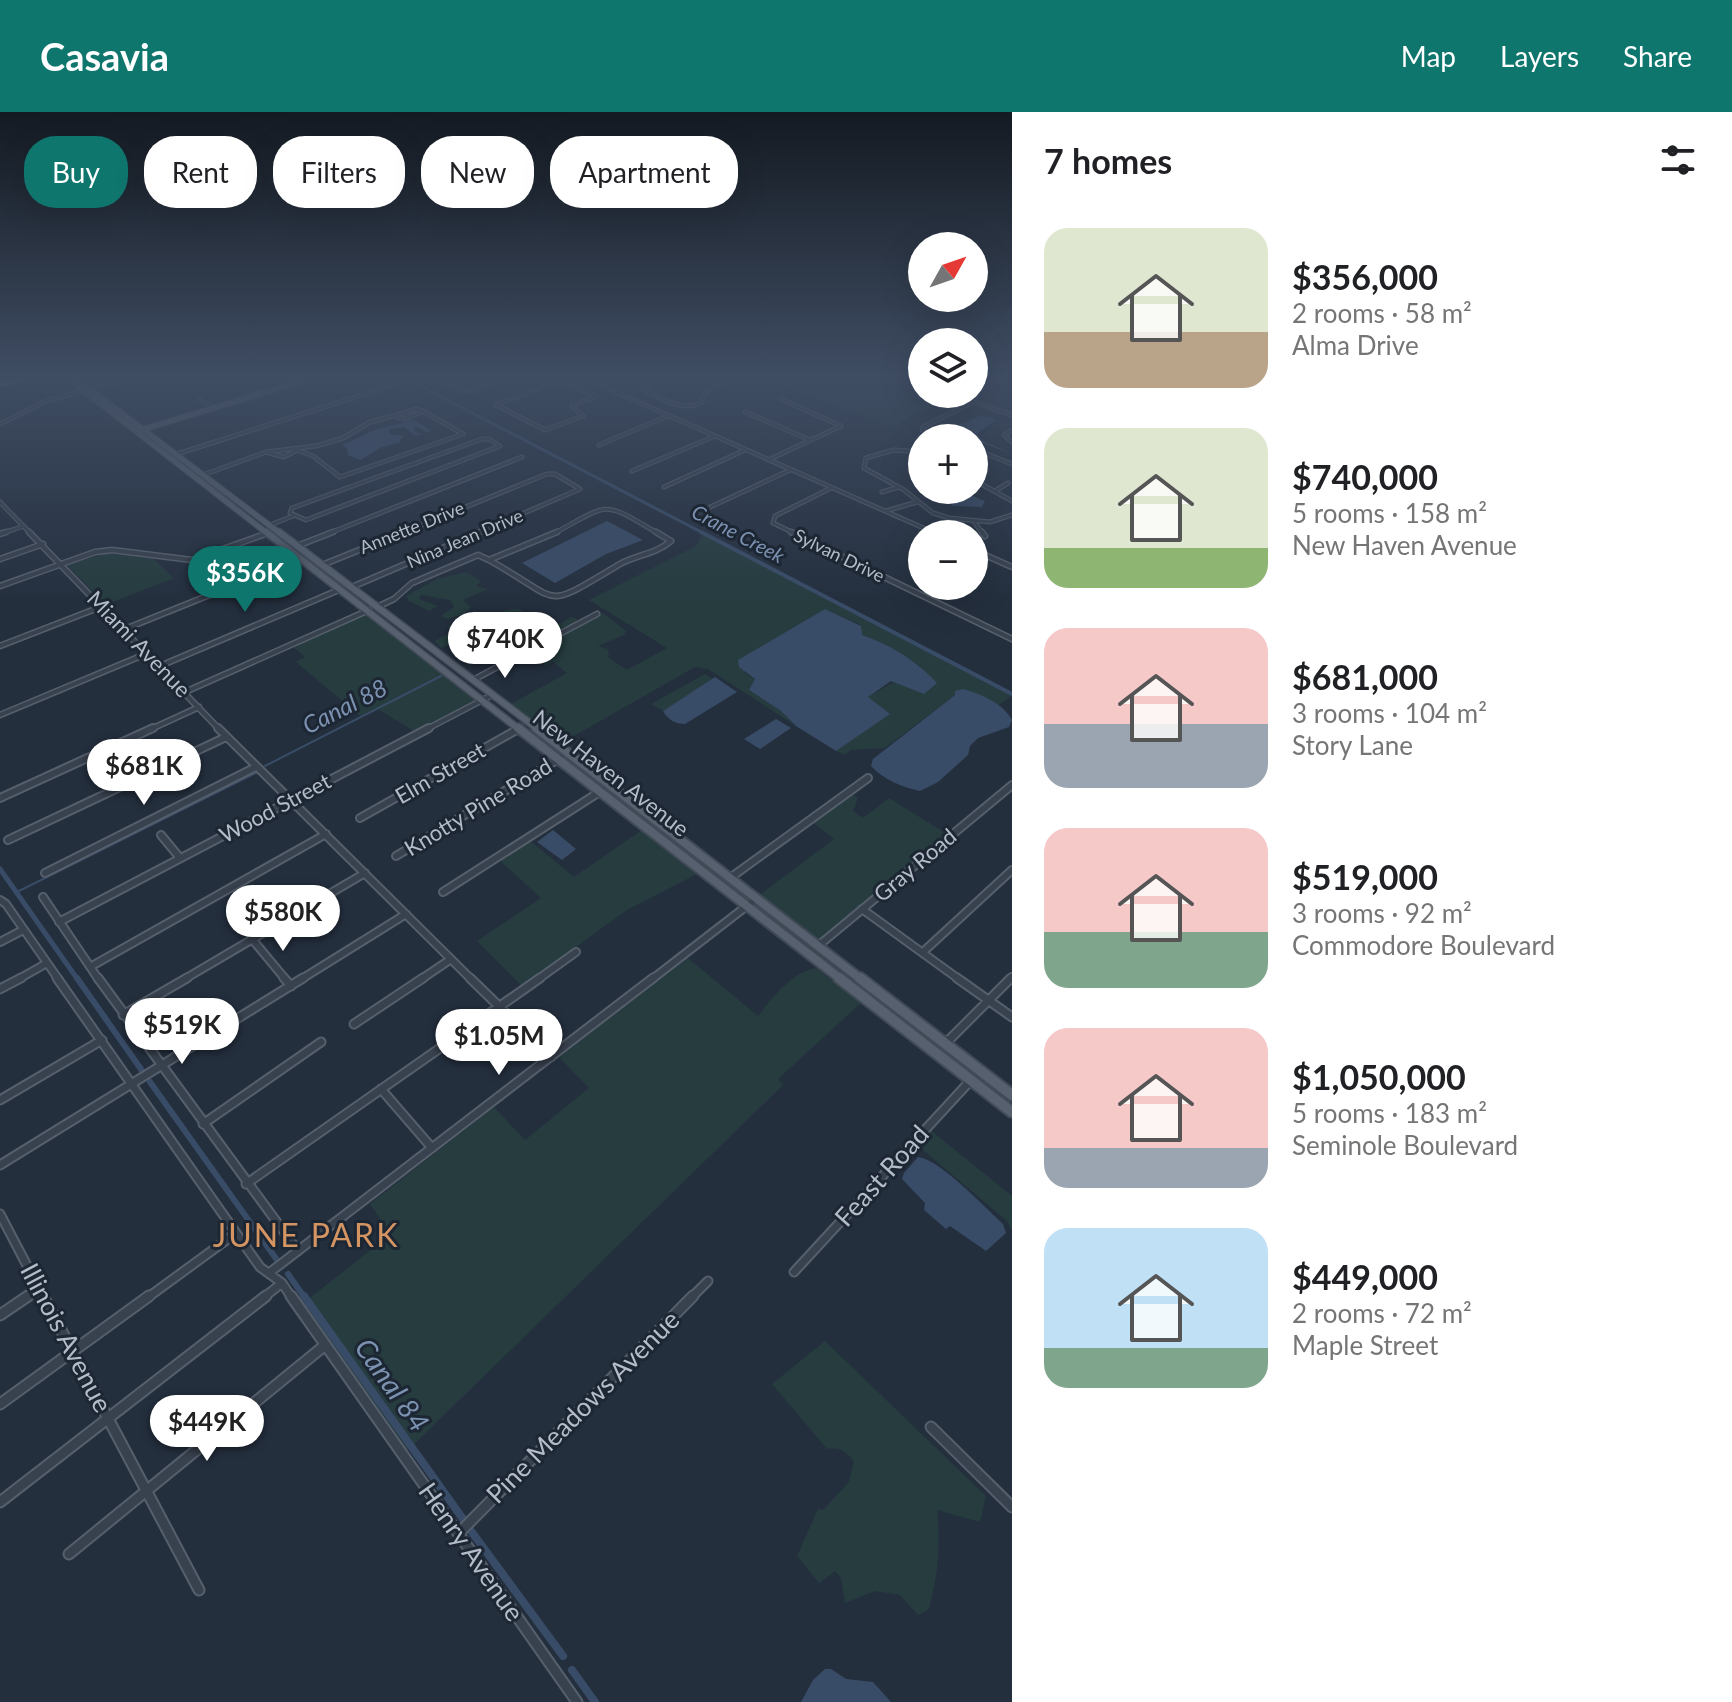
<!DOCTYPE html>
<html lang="en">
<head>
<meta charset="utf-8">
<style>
  :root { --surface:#fff; --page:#f2f2f2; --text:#202124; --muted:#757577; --accent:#0f766e }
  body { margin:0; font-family:Lato,sans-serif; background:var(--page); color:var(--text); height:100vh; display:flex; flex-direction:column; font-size:30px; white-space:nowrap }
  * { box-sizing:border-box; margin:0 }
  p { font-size:26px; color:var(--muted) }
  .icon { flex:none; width:44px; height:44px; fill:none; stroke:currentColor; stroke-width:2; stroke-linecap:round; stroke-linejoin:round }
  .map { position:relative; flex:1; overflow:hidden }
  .side { display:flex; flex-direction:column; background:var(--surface); width:720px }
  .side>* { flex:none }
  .hud { position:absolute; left:24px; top:24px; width:760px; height:72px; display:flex; gap:16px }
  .needle { width:52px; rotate:50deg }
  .controls { position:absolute; left:908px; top:120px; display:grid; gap:16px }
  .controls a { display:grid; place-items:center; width:80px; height:80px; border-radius:50%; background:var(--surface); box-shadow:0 8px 32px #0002; font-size:40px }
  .price { position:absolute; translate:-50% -68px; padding:0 18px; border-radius:28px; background:#fff; color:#222; font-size:26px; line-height:52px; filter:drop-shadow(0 2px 4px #0008) }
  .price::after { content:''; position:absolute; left:50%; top:48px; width:24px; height:18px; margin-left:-12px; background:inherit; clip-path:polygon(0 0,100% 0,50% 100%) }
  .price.active { background:var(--accent); color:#fff }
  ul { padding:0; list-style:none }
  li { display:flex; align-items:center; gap:24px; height:200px; padding:0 32px }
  li span { display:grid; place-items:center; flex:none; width:224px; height:160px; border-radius:24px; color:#555 }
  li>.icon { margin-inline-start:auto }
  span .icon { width:96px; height:96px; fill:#fffc; stroke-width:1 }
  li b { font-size:34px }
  h2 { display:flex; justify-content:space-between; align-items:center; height:96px; padding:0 32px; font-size:34px }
  .chip { padding:0 28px; border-radius:32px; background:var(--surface); box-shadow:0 8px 32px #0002; font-size:28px; line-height:72px }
  .chip.active { background:var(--accent); color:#fff }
  header { display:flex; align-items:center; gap:48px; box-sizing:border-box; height:112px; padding:0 40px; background:var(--accent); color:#fff }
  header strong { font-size:38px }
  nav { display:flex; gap:44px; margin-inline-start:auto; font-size:28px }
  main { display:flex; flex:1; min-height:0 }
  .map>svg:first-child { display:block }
  .green { fill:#263c3f }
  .water { fill:#394c67 }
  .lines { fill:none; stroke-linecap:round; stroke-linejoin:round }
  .stream { stroke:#394c67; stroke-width:2 }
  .canal-far4 { stroke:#394c67; stroke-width:3 }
  .canal-far3 { stroke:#394c67; stroke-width:4 }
  .canal-far2 { stroke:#394c67; stroke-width:5 }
  .canal-far1 { stroke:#394c67; stroke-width:6 }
  .canal { stroke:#394c67; stroke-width:8 }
  .minor-far4-casing { stroke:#565f6c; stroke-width:5 }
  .minor-far3-casing { stroke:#565f6c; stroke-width:7 }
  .minor-far2-casing { stroke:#565f6c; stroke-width:10 }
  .minor-far1-casing { stroke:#565f6c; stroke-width:11 }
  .minor-casing { stroke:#565f6c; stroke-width:13 }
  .major-far3-casing { stroke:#414a57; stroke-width:7 }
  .major-far2-casing { stroke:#414a57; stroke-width:9 }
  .major-far1-casing { stroke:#414a57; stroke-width:12 }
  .major-casing { stroke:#414a57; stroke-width:14 }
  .highway-casing { stroke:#434c59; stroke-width:7 }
  .minor-far4 { stroke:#38414e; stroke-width:3 }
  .minor-far3 { stroke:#38414e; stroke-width:4 }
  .minor-far2 { stroke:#38414e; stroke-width:6 }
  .minor-far1 { stroke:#38414e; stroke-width:7 }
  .minor { stroke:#38414e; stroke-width:9 }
  .major-far3 { stroke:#56606e; stroke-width:5 }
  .major-far2 { stroke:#56606e; stroke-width:6 }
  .major-far1 { stroke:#56606e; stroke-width:8 }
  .major { stroke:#56606e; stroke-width:10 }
  .highway { stroke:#746855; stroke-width:5 }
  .labels { text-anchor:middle; stroke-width:6; stroke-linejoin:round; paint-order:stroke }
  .far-street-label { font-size:18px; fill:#b4bcc9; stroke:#1d2633 }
  .far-water-label { font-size:20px; font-style:italic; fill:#7c92b1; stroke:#1d2633 }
  .street-label { font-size:22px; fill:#b4bcc9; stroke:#1d2633 }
  .water-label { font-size:24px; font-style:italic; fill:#7c92b1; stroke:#1d2633 }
  .near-street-label { font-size:26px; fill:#b4bcc9; stroke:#1d2633 }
  .near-water-label { font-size:28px; font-style:italic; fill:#7c92b1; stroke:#1d2633 }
  .near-quarter-label { font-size:32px; letter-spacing:2px; fill:#d59563; stroke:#1d2633 }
</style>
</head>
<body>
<header>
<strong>Casavia</strong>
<nav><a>Map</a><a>Layers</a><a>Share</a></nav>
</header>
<main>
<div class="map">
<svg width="1012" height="1590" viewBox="0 0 1012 1590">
  <rect width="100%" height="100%" fill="#242f3e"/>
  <!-- green -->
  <path class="green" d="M884,267L873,273L932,295L892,315L768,268Z
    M704,420L1012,580V583L999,593L993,590L955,583L885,636L851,638L844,643L836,639L889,602L867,585L921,555C900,543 884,530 861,523V513L825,497L744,560L755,568L749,578L781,599L796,614L708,557L695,555L560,632L509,593L567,561L553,550L546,554L528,541L555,528L543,520L572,505L584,511L603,501L626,519L624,523L598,534L608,537L609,546L627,558L667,536L589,488L696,434Z
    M106,441L154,447L174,466L105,493L67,453Z
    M466,460L481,469L476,474L488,477L463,488L471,495L464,502L448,507L441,504L454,495L450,488L421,483L419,487L438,494L429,499L409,489L406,484L437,467Z
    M510,497H520L541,512L485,539L462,527L441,536L435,529L453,519L447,514L459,510L470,520L481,511L473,503L487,502V507L499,510L502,507L501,500Z
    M364,501L476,588L416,620L376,596L360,604L296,550L305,545L291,533Z
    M705,562L713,567L663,599L651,592Z
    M850,680L858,686L853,699L863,706L889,686L947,722L818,830L758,784L834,727L812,710Z
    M642,718L697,762L627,798L522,874L477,829L541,786L497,746L528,727L574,765Z
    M688,846L758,904C772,886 792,860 816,856L861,891L778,967L783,973L406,1340L302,1192L391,1122L370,1092L494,995L525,1028L589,976L559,945Z
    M923,1012L1012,1084V1119L1007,1109L910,1027Z
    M825,1229L986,1384L980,1410L937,1398C941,1435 938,1460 929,1497L918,1503L900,1483L875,1479L845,1491L841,1466L835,1459L819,1471L797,1444L818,1397L823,1398L849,1370L854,1350C847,1339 840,1335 827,1337L772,1272Z"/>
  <!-- water -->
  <path class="water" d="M981,303L997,308L976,322L982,328L1012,342L947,318Z
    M413,308L432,319L426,320L415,314L414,319L422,322L415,324L405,315L390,317L389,322L403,324L399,331L382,335L360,348L348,343L347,336L342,333L377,317Z
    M932,378H958L985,389L982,395L953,394Z
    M607,409L643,428L606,442L555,471L522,451Z
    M825,497L861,514L862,523C889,532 917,549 937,571L924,582L891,569L868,585L890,602L836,639L796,614L781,599L749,578L755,567L739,555L738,548Z
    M715,565L737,580L685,612C676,612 668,608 663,599Z
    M963,577C981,582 1003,591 1012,608L1009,615L978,626L970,634L968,643L938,670L920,679C902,675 884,668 871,654L873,647L955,583V579Z
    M776,607L791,616L760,637L744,627Z
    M553,718L576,737L562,748L537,730Z
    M918,1045C941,1048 984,1095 1003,1112L1006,1121L986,1139L950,1114L946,1117L924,1098L925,1091L902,1067L904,1061Z
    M825,1557H831L846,1567L873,1570L891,1590H801L813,1568Z"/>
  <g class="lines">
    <!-- stream -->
    <path class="stream" d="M265,654L441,564
      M15,781L258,660"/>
    <!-- canal-far4 -->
    <path class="canal-far4" d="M407,267L705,422"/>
    <!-- canal-far3 -->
    <path class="canal-far3" d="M701,420L1012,582"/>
    <!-- canal-far2 -->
    <path class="canal-far2" d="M0,757L78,868"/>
    <!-- canal-far1 -->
    <path class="canal-far1" d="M77,866L143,960
      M150,970L277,1148
      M288,1162L305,1186"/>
    <!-- canal -->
    <path class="canal" d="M304,1184L463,1407
      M471,1419L563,1544
      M572,1558L595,1590"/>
    <defs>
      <path id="minor-far4" d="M440,267L467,280L506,267
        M586,267L937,422
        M611,267L620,270
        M661,267L642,277C661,286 681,300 701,291L706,279L733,267
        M558,269L596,284L572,294L583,304L545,318L496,293Z
        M974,280L1000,267
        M969,282L966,285L968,288L1012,303
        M200,287L213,296
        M423,299L463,322L340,365L313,344L297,338L284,345L266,340L316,334L343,326L370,310L393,304L405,307Z
        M745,300L810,328
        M393,304L416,297L423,299
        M0,312L44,290L126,267
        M1012,318L1004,323L1012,330
        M943,326L922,318L923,315L973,290
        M482,327H489L500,334L306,408L290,401L292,396Z
        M599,333L668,304
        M974,337L1012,352
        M922,340L893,338L866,346L864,356L904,378L933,401L949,406L990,410L1012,403
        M177,342L393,273
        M768,348L841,314L781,287
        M632,359L715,324
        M203,363L266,340
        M974,368L1012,389
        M664,375L745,338
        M995,379L1008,371
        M882,380L899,375
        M0,390L31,422
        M708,396L790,358
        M886,399L917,390
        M975,411L983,422
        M270,413L293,404
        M0,422L24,414
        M327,422L522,345
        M399,422L547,362H555L580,377L475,422
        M553,422C612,390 601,388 659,422
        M796,422L773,411L775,404L831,376"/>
      <path id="minor-far3" d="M29,420L220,618
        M791,420L1012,527
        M932,420L937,422
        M982,420L985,424
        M0,422L6,420
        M297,434L333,420
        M974,438L1012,455
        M0,447L43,432
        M489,448C565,490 539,500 620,452C636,443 656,442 671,429L656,420
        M489,448L557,420
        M322,453L404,420
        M0,474L95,440L112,438L192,448L268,421
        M352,475L480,420
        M377,495L394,487L412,471L478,443L489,448
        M125,517L301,446
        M0,534L103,494
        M160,554L341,477
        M473,568L597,502
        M185,580L369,498
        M0,603L148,541
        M149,618L199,595
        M425,618L492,583
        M517,618L520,616"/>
      <path id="minor-far2" d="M218,616L472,868
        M0,686L153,616
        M360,706L520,616
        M161,723L180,746
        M8,728L226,625
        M396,744L560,646
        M45,761L256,655
        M730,766L868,666
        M443,780L601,679
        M43,785L99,868
        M0,788L6,792L59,868
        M862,797L960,868
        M59,810L429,616
        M252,827L286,868
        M0,830L23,818
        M818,834L1012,673
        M923,840L1012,758
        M90,855L326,722
        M17,868L47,851
        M183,868L365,761
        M300,868L406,802
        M420,868L451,847
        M537,868L576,840
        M651,868L757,786
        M1009,868L1012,865"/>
      <path id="minor-far1" d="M57,866L260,1155L282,1171L292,1186
        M98,866L298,1139
        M284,866L291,874
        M470,866L551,945
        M957,866L1012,905
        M0,877L21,866
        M123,903L187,866
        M354,912L423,866
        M945,932L1011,866
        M381,977L432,1036
        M0,988L102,928
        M203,1012L321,930
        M0,1053L303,866
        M246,1072L540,866
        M0,1102L44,1186
        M794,1160L971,968
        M269,1161L653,866
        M25,1186L40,1175
        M147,1186L236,1121
        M263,1186L282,1171
        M691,1186L708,1169"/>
      <path id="minor" d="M43,1184L199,1478
        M291,1184L577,1590
        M0,1203L28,1184
        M0,1292L149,1184
        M931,1315L1012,1395
        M0,1390L266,1184
        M459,1421L693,1184
        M69,1442L324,1234"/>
      <path id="major-far3" d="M69,267L268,422
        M83,272L281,422
        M141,318L309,267"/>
      <path id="major-far2" d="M266,420L520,618
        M279,420L539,618"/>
      <path id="major-far1" d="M518,616L842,868
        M536,616L862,868"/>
      <path id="major" d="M839,866L1012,1000
        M860,866L1012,983"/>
      <path id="highway" d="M0,272L23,267"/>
    </defs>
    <!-- minor-far4 casing -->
    <use href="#minor-far4" class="minor-far4-casing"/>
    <!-- minor-far3 casing -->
    <use href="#minor-far3" class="minor-far3-casing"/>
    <!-- minor-far2 casing -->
    <use href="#minor-far2" class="minor-far2-casing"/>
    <!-- minor-far1 casing -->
    <use href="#minor-far1" class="minor-far1-casing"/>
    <!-- minor casing -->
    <use href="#minor" class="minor-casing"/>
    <!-- major-far3 casing -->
    <use href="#major-far3" class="major-far3-casing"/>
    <!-- major-far2 casing -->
    <use href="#major-far2" class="major-far2-casing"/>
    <!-- major-far1 casing -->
    <use href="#major-far1" class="major-far1-casing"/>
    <!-- major casing -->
    <use href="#major" class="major-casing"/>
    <!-- highway casing -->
    <use href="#highway" class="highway-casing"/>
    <!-- minor-far4 -->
    <use href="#minor-far4" class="minor-far4"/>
    <!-- minor-far3 -->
    <use href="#minor-far3" class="minor-far3"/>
    <!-- minor-far2 -->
    <use href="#minor-far2" class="minor-far2"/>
    <!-- minor-far1 -->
    <use href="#minor-far1" class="minor-far1"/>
    <!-- minor -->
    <use href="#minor" class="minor"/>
    <!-- major-far3 -->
    <use href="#major-far3" class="major-far3"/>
    <!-- major-far2 -->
    <use href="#major-far2" class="major-far2"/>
    <!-- major-far1 -->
    <use href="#major-far1" class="major-far1"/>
    <!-- major -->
    <use href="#major" class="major"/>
    <!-- highway -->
    <use href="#highway" class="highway"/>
  </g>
  <!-- sky -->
  <linearGradient id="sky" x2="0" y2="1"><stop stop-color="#141a22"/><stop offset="0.54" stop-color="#3f4d63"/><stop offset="1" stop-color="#3f4d63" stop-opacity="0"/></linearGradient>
  <rect width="1012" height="490" fill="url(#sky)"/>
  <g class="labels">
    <!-- far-street labels -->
    <g class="far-street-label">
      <text transform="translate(412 416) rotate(-22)" y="6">Annette Drive</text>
      <text transform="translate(465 427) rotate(-23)" y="6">Nina Jean Drive</text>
      <text transform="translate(839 444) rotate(26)" y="6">Sylvan Drive</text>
    </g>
    <!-- far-water labels -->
    <g class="far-water-label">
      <text transform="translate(738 422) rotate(28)" y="7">Crane Creek</text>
    </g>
    <!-- street labels -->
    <g class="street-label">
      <text transform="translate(139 532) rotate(46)" y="8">Miami Avenue</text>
      <text transform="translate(440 661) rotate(-30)" y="8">Elm Street</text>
      <text transform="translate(611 661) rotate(38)" y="8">New Haven Avenue</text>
      <text transform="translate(478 695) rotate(-31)" y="8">Knotty Pine Road</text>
      <text transform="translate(275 696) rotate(-28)" y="8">Wood Street</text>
      <text transform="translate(915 753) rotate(-40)" y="8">Gray Road</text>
    </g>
    <!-- water labels -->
    <g class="water-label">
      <text transform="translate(345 595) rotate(-27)" y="8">Canal 88</text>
    </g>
    <!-- near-street labels -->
    <g class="near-street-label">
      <text transform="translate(882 1064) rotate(-48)" y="9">Feast Road</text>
      <text transform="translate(66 1226) rotate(62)" y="9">Illinois Avenue</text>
      <text transform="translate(583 1295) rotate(-45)" y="9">Pine Meadows Avenue</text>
      <text transform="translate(471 1440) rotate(55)" y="9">Henry Avenue</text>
    </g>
    <!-- near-water labels -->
    <g class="near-water-label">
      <text transform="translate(392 1273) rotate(55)" y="10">Canal 84</text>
    </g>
    <!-- near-quarter labels -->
    <g class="near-quarter-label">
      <text x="306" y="1135">JUNE PARK</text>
    </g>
  </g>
</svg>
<div class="controls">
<a><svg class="needle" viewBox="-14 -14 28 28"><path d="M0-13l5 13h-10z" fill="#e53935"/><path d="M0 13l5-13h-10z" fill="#757577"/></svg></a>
<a><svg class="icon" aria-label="layers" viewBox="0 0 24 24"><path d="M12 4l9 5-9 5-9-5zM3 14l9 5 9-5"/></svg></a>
<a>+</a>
<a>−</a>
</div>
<b class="price active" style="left:245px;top:502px">$356K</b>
<b class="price" style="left:505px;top:568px">$740K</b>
<b class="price" style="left:144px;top:695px">$681K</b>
<b class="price" style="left:283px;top:841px">$580K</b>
<b class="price" style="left:182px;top:954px">$519K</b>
<b class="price" style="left:499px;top:965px">$1.05M</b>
<b class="price" style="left:207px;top:1351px">$449K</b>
<div class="hud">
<a class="chip active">Buy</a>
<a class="chip">Rent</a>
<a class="chip">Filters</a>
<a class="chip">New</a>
<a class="chip">Apartment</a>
</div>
</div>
<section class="side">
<h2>7 homes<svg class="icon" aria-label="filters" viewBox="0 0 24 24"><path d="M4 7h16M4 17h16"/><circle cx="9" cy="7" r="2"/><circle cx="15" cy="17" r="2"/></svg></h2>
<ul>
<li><span style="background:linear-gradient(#dfe7d0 65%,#b9a48a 0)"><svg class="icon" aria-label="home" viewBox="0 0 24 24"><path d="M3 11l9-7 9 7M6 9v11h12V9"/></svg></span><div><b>$356,000</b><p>2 rooms · 58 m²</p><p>Alma Drive</p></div></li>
<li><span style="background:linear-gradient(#dfe7d0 75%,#8fb573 0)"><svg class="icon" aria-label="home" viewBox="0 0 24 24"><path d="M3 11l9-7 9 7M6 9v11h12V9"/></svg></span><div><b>$740,000</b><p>5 rooms · 158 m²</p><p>New Haven Avenue</p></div></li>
<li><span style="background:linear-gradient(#f6c9c9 60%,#9aa5b1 0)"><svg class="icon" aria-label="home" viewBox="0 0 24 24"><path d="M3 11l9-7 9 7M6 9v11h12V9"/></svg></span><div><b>$681,000</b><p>3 rooms · 104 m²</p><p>Story Lane</p></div></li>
<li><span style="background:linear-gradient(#f6c9c9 65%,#7fa58c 0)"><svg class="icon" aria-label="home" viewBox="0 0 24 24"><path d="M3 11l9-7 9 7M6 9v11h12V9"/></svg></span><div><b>$519,000</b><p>3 rooms · 92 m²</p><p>Commodore Boulevard</p></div></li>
<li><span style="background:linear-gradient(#f6c9c9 75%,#9aa5b1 0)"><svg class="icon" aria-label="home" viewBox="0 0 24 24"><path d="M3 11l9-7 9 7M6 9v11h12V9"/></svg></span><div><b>$1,050,000</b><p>5 rooms · 183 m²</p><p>Seminole Boulevard</p></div></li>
<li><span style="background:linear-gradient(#bfe0f5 75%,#7fa58c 0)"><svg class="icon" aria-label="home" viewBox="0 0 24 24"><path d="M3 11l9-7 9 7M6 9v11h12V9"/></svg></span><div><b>$449,000</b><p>2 rooms · 72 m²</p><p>Maple Street</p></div></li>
</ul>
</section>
</main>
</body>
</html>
